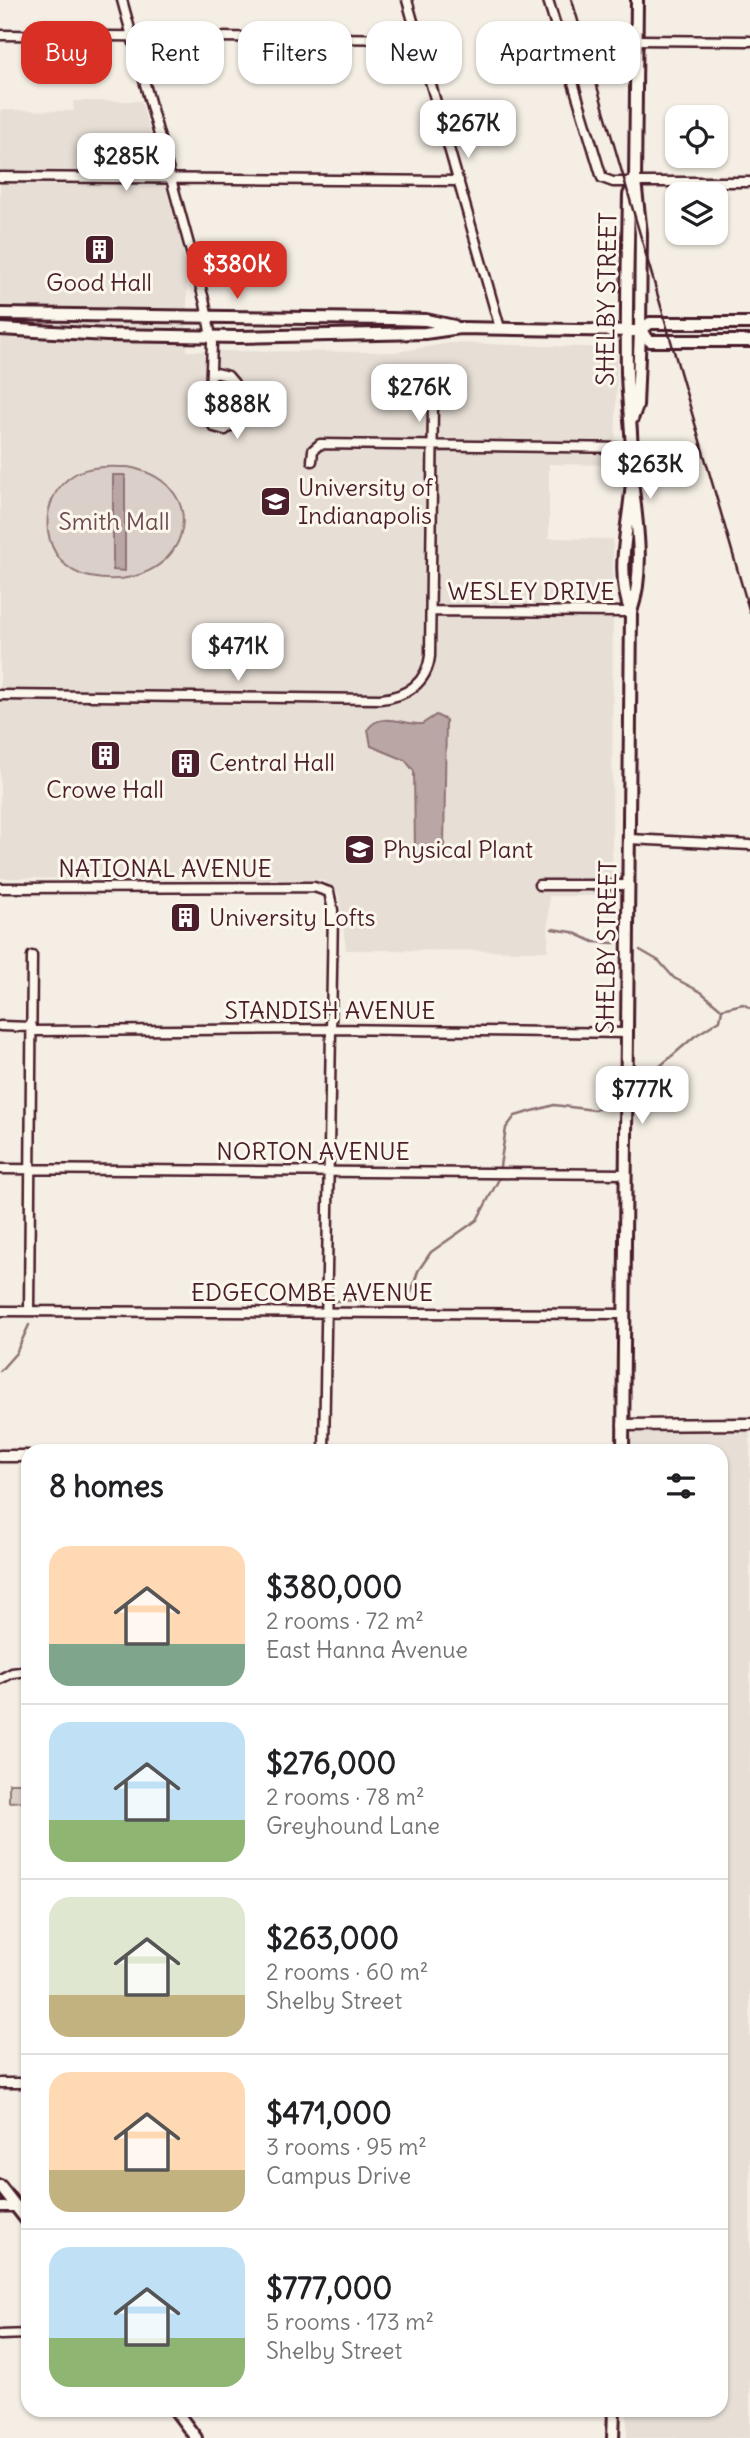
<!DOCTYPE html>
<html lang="en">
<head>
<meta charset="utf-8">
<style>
  :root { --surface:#fff; --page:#f6f6f6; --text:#202124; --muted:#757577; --line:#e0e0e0; --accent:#d93025 }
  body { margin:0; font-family:Delius,sans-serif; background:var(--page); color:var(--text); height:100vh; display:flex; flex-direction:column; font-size:26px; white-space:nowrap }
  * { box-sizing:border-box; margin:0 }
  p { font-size:23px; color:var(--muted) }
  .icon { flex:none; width:38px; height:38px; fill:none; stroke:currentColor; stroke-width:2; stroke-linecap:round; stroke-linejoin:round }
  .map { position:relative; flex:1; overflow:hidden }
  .details { position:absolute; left:21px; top:1444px; width:707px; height:973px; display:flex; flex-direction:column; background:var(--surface); border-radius:21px; box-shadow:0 2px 5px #0004 }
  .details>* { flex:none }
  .banner { position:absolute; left:21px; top:21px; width:709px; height:63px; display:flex; gap:14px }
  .buttons { position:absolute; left:665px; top:105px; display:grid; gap:14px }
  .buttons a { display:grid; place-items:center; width:63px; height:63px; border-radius:14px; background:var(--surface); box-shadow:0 2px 5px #0004; font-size:35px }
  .price { position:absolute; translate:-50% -60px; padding:0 16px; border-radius:14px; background:#fff; color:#222; font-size:23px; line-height:46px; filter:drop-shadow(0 2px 4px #0008) }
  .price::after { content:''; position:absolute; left:50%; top:42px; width:21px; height:16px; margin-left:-10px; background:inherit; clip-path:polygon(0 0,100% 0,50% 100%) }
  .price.selected { background:var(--accent); color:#fff }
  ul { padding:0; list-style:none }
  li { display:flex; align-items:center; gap:21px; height:175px; padding:0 28px }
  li+li { border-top:2px solid var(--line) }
  li span { display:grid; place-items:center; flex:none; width:196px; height:140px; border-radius:21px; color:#555 }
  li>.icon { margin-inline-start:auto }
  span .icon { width:84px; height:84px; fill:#fffc; stroke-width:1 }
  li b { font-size:30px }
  h2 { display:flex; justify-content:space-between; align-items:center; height:84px; padding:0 28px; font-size:30px }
  .tag { padding:0 24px; border-radius:21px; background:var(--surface); box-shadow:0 2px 5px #0004; font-size:24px; line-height:63px }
  .tag.selected { background:var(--accent); color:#fff }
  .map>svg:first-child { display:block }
  .built { fill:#e7dfd6 }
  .green { fill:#dbd0c9; stroke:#92787a; stroke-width:2 }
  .water { fill:#baa7a5; stroke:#8d7174; stroke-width:2 }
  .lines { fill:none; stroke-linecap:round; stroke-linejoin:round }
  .stream { stroke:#8d7174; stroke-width:2.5 }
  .minor-casing { stroke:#4a1f2b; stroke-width:13 }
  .tertiary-casing { stroke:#4a1f2b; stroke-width:15 }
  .secondary-casing { stroke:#4a1f2b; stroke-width:16 }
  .minor { stroke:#fbf7ec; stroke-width:8 }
  .tertiary { stroke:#fbf7ec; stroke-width:10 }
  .secondary { stroke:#fbf7ec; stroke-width:10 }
  .rail { stroke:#4a1f2b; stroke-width:2.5 }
  .labels { text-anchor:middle; stroke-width:6; stroke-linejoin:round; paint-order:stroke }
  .poi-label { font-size:24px; fill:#4a1f2b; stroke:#fbf7ec; text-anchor:start }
  .street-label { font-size:24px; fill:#4a1f2b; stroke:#fbf7ec }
  .park-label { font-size:24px; fill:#6e4b52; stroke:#fbf7ec }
</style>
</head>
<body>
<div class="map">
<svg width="750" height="2438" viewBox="0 0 750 2438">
  <rect width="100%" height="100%" fill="#f4eee4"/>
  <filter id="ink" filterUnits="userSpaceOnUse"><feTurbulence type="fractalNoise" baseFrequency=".0143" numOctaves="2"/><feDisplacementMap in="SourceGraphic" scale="14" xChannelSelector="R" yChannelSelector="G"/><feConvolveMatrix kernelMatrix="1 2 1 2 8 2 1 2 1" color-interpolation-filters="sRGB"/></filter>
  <g filter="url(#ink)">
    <!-- built -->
    <path class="built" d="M73,101H141L182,245L187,278V351L396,352L450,343L611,348L617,356L615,465L549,464V538L613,539L612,896H549L548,951L346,950L339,894L322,880L0,878V110L74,111Z
      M636,1431H750V2438H627V2410H721V1451H630V1439Z"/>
    <!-- green -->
    <path class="green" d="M128,467C221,485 187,596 90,577C40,567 33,498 75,474C91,465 111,467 128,467Z
      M28,1783V1801L9,1802V1783Z"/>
    <!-- water -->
    <path class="water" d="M113,475H125V571L113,570Z
      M436,715L446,720L444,847L440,855L424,857L415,850L414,771L405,760L371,746L368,729C380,711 405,725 422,724Z"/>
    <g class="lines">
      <!-- stream -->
      <path class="stream" d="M552,929L572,932L594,942L615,943
        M640,950L659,961L674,978L701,992L720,1008
        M722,1009L743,1004L750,1008
        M644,1080L695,1036L720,1020L722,1009
        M500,1166L506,1128L515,1116L554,1105L594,1110L608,1105
        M379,1299L411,1293L418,1271L431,1252L477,1220L499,1179
        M334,1301L362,1300
        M0,1371L16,1353L29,1325"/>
      <defs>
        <path id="minor" d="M122,0L205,303L212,343L209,418L214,427L225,430L234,423V383L228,376L212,372
          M407,0L500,328
          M548,0L602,178L613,182H750
          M0,35L418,39
          M637,40L750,41
          M0,177L459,181
          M312,461L313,450L320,444L632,448
          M431,611L631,612
          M0,695L380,699C406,697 427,683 430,656L433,403
          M629,839L750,845
          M539,885H628
          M0,888L314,887L329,892L333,910L324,1451
          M0,1026L32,1027
          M32,1031L330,1029L627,1033
          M0,1169L626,1174
          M29,1310L32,956
          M0,1311L624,1314
          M0,1679L12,1673L28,1671
          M0,2083H28
          M0,2207H28
          M0,2335L28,2334"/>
        <path id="tertiary" d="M623,1425L750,1424
          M0,1456H28"/>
        <path id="secondary" d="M0,314L391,319L426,320L454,326
          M0,329L107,335L238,337L425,333L460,328L640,331L650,323H750
          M640,331L650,341H750
          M632,419L637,406L640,331L641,233L635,181L637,0
          M631,612C614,571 630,522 632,480C634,443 628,409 627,373C626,313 628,254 629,195L635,181
          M623,1451L631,612C645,571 637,523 632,481
          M0,2186L28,2222
          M175,2410L196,2438
          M613,2438L614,2410"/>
      </defs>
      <!-- minor casing -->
      <use href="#minor" class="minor-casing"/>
      <!-- tertiary casing -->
      <use href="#tertiary" class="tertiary-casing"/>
      <!-- secondary casing -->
      <use href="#secondary" class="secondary-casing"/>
      <!-- minor -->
      <use href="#minor" class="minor"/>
      <!-- tertiary -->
      <use href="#tertiary" class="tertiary"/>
      <!-- secondary -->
      <use href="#secondary" class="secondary"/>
      <!-- rail -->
      <path class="rail" d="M572,0L750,613"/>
    </g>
  </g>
  <!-- icons -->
  <defs>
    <symbol id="building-square" viewBox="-11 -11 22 22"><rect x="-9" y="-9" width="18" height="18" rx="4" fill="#4a1f2b" stroke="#fbf7ec"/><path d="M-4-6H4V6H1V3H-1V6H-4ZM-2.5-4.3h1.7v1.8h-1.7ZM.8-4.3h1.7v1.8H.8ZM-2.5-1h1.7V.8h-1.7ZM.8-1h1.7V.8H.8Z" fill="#fff"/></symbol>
    <symbol id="university-square" viewBox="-11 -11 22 22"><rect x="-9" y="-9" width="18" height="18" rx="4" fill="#4a1f2b" stroke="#fbf7ec"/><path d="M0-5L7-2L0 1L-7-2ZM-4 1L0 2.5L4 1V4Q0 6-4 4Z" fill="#fff"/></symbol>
  </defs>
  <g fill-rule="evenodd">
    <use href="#building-square" x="82" y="232" width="35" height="35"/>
    <use href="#university-square" x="258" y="484" width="35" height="35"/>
    <use href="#building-square" x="88" y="738" width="35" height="35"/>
    <use href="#building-square" x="168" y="746" width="35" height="35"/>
    <use href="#university-square" x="342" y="832" width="35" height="35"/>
    <use href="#building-square" x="168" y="900" width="35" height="35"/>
  </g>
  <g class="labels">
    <!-- poi labels -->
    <g class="poi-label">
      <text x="99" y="291" text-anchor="middle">Good Hall</text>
      <text x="298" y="496">University of<tspan x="298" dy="28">Indianapolis</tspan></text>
      <text x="209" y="771">Central Hall</text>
      <text x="105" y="798" text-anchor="middle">Crowe Hall</text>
      <text x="383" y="858">Physical Plant</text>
      <text x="209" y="926">University Lofts</text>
    </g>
    <!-- street labels -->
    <g class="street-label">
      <text transform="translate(607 299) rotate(-89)" y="8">SHELBY STREET</text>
      <text x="531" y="600">WESLEY DRIVE</text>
      <text x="165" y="877">NATIONAL AVENUE</text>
      <text transform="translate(607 947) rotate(-89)" y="8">SHELBY STREET</text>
      <text x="330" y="1019">STANDISH AVENUE</text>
      <text x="313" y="1160">NORTON AVENUE</text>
      <text x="312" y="1301">EDGECOMBE AVENUE</text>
    </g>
    <!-- park labels -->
    <g class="park-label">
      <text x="114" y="530">Smith Mall</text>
    </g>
  </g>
</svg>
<div class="buttons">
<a><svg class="icon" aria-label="locate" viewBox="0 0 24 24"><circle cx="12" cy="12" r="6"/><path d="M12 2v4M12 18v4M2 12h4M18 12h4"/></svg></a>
<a><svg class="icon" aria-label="layers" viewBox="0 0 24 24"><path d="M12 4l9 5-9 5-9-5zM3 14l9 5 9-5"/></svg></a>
</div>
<b class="price" style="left:468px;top:160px">$267K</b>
<b class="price" style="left:126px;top:193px">$285K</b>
<b class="price selected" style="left:237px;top:301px">$380K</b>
<b class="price" style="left:419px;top:424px">$276K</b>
<b class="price" style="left:237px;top:441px">$888K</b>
<b class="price" style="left:650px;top:501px">$263K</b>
<b class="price" style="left:238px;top:683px">$471K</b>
<b class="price" style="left:642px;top:1126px">$777K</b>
<div class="banner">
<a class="tag selected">Buy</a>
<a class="tag">Rent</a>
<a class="tag">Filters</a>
<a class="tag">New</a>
<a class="tag">Apartment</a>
</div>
<section class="details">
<h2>8 homes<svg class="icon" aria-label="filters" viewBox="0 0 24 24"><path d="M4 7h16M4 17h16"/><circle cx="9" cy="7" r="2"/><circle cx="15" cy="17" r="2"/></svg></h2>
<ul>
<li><span style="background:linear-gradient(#ffd9b3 70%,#7fa58c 0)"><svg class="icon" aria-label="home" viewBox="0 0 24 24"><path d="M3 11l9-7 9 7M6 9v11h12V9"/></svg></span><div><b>$380,000</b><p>2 rooms · 72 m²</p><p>East Hanna Avenue</p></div></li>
<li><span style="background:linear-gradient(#bfe0f5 70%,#8fb573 0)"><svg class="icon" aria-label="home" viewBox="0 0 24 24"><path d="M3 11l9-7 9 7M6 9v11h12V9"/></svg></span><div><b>$276,000</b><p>2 rooms · 78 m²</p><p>Greyhound Lane</p></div></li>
<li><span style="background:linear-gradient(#dfe7d0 70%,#c2b280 0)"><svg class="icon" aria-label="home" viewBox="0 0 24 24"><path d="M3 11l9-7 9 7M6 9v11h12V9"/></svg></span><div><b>$263,000</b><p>2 rooms · 60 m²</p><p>Shelby Street</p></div></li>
<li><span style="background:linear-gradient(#ffd9b3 70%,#c2b280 0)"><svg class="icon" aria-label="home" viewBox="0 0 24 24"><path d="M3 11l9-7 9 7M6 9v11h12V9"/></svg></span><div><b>$471,000</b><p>3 rooms · 95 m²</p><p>Campus Drive</p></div></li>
<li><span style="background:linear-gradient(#bfe0f5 65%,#8fb573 0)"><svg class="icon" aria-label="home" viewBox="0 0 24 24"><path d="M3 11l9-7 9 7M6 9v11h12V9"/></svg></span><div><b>$777,000</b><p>5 rooms · 173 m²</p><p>Shelby Street</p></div></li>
</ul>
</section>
</div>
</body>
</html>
